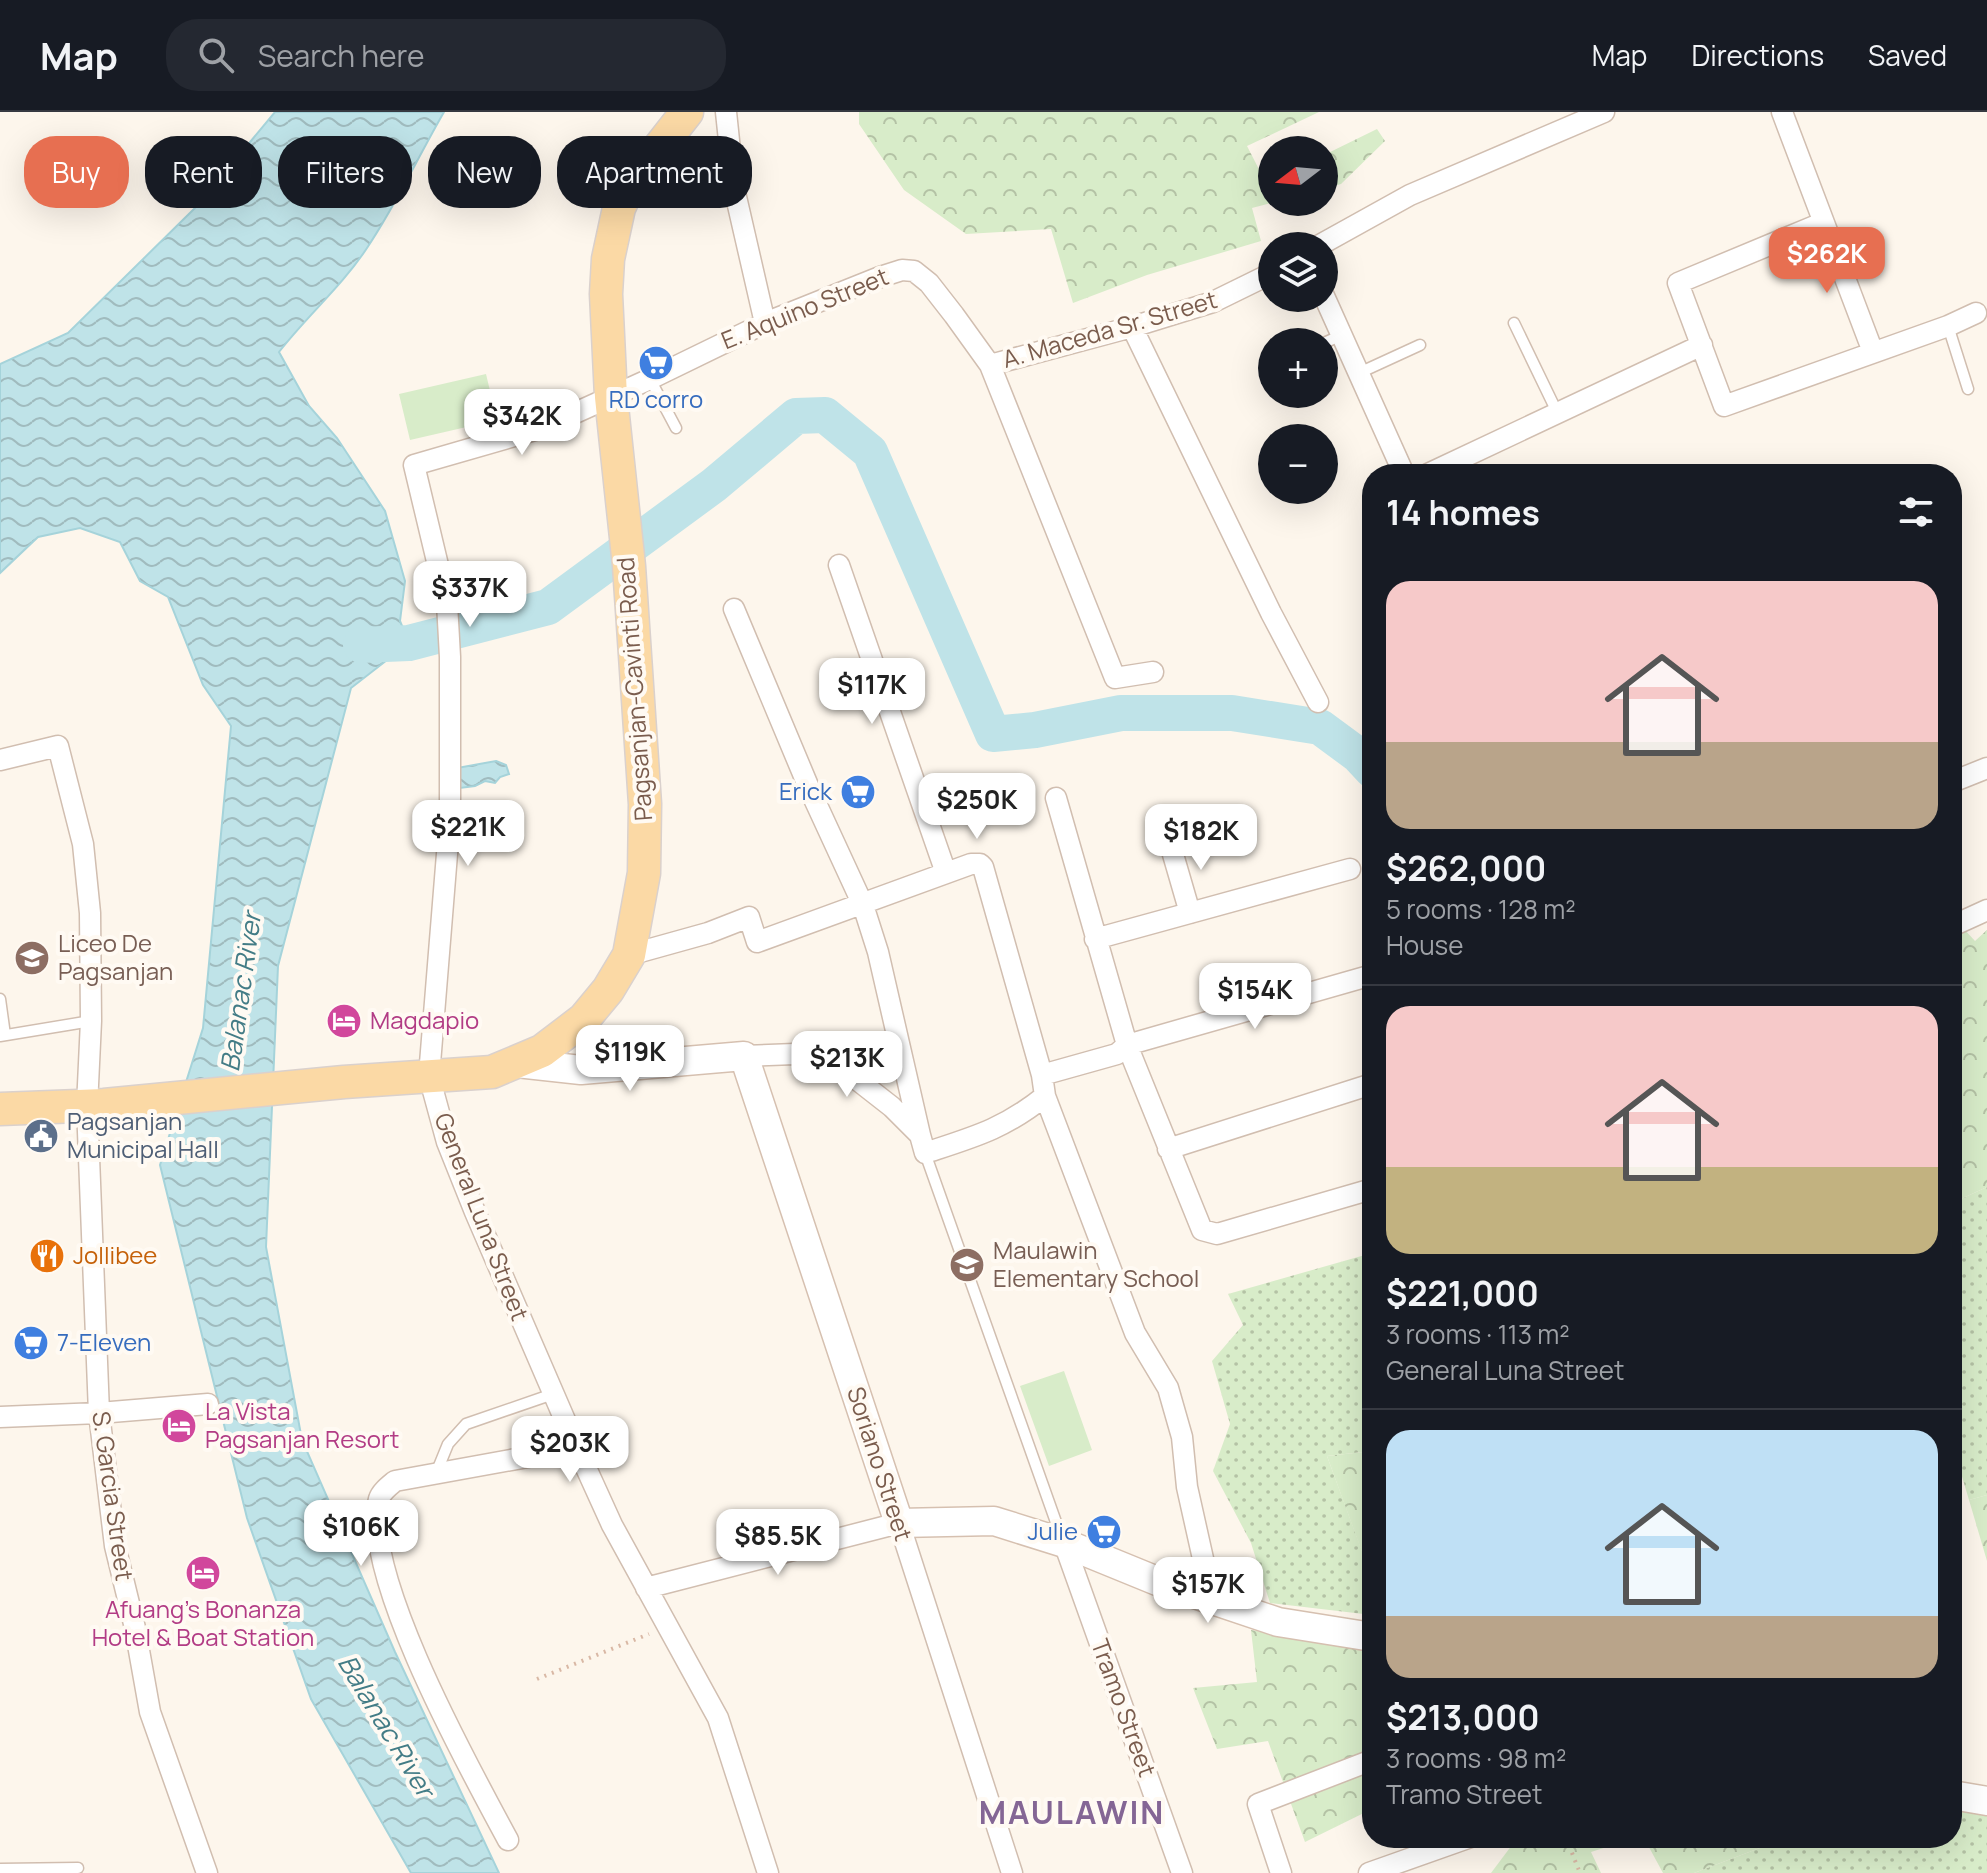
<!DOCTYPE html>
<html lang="en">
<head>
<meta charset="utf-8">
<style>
  :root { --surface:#171b24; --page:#242831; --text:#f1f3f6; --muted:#9ea1a6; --line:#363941; --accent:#e76f51 }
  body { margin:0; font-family:Manrope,sans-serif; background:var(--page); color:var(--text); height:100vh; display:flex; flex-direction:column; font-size:30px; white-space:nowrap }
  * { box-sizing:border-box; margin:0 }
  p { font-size:26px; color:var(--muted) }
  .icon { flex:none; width:44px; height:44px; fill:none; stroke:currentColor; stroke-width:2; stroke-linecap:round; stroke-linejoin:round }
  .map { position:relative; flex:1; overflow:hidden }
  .drawer { position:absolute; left:1362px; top:352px; width:600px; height:1384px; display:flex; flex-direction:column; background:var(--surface); border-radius:32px; box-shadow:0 8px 32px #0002 }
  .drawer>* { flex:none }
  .top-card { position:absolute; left:24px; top:24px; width:760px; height:72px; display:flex; gap:16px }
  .needle { width:52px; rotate:254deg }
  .buttons { position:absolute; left:1258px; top:24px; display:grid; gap:16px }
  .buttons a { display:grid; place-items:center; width:80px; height:80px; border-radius:50%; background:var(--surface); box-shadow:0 8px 32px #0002; font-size:40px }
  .price { position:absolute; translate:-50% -68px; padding:0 18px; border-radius:16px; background:#fff; color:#222; font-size:26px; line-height:52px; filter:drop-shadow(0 2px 4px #0008) }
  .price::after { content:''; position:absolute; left:50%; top:48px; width:24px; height:18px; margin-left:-12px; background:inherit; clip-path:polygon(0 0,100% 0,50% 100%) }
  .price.on { background:var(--accent); color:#fff }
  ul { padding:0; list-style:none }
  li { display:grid; align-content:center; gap:16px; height:424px; padding:0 24px }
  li+li { border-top:2px solid var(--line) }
  li span { display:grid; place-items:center; height:248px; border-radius:24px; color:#555 }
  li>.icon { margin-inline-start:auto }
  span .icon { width:144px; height:144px; fill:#fffc; stroke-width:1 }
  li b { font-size:34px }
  h2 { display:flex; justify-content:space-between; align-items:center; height:96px; padding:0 24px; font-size:34px }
  .chip { padding:0 28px; border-radius:32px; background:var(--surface); box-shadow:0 8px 32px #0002; font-size:28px; line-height:72px }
  .chip.on { background:var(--accent); color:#fff }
  header { display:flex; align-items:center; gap:48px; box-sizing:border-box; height:112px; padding:0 40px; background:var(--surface); border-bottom:2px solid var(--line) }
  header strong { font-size:38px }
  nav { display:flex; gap:44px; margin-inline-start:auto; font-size:28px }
  .search { width:560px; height:72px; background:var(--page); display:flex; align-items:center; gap:20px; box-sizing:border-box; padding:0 28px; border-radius:32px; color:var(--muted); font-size:30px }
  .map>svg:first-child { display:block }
  .grass { fill:url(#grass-dots) }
  .forest { fill:url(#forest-crowns) }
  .park { fill:#d8ecc9 }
  .water { fill:url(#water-waves); stroke:#a5d3da; stroke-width:2 }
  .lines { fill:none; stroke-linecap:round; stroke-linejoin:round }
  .river { stroke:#bfe3e8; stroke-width:36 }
  .lane-casing { stroke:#d1beb0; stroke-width:13 }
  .street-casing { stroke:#d1beb0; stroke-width:23 }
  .secondary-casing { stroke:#d6c0b0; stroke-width:31 }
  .primary-casing { stroke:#dad1cd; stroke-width:35 }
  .path { stroke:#d9b8a5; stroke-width:4; stroke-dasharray:2 6; stroke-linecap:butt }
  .lane { stroke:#fff; stroke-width:10 }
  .street { stroke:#fff; stroke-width:20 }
  .secondary { stroke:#fff; stroke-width:28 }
  .primary { stroke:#fbd9a5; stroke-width:32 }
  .labels { text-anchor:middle; stroke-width:8; stroke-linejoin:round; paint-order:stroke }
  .street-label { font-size:24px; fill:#7a5c4d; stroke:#fffaf3 }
  .shop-label { font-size:24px; fill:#366cbe; stroke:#fffaf3; text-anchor:end }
  .education-label { font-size:24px; fill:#785e54; stroke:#fffaf3; text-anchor:start }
  .hotel-label { font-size:24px; fill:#b23c85; stroke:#fffaf3; text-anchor:start }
  .service-label { font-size:24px; fill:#4e5e75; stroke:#fffaf3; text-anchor:start }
  .food-label { font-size:24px; fill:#c56008; stroke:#fffaf3; text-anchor:start }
  .water-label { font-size:26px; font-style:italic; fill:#437c86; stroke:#fffaf3 }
  .district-label { font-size:32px; font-weight:bold; letter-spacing:2px; fill:#846695; stroke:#fffaf3 }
</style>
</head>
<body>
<header>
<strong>Map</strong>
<div class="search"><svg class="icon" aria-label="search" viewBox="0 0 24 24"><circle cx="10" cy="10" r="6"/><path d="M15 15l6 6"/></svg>Search here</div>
<nav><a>Map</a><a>Directions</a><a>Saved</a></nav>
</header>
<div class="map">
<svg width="1987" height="1761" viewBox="0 0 1987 1761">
  <defs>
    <pattern id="grass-dots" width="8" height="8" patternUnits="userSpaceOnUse" patternTransform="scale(2)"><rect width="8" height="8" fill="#d8ecc9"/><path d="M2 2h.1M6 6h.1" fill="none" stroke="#b4c2a5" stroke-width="1.8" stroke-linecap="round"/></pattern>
    <pattern id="forest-crowns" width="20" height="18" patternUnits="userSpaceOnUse" patternTransform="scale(2)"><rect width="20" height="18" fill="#d8ecc9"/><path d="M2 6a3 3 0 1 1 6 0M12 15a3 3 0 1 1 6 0" fill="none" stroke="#b4c2a5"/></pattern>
    <pattern id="water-waves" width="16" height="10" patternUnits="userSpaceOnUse" patternTransform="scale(2)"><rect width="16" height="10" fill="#bfe3e8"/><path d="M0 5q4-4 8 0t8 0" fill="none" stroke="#a0bbbe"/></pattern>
  </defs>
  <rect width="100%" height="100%" fill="#fdf6ec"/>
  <!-- grass -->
  <path class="grass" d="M1987,1075V1383L1969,1388L1952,1331V1091Z
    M1372,1141V1339L1327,1344L1366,1450L1372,1453V1503L1270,1491L1251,1431L1213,1359L1230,1312L1212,1249L1243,1213L1228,1182Z
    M1952,1695L1987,1701V1761H1694L1786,1726H1952Z"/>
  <!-- forest -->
  <path class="forest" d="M859,0H1319L1247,34L1266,71L1272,68V90H1275L1252,96L1261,129L1147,163L1073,191L1051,117L966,122L904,78L859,12Z
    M1377,17L1385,29L1341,72L1324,77V43Z
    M1952,804L1975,829L1987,818V1075L1952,1091Z
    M1372,1339V1453L1366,1451L1327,1344Z
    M1987,1383V1449L1969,1388Z
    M1251,1518L1372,1539V1625L1367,1627L1372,1635V1697L1305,1730L1268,1629L1217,1637L1193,1576L1257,1570Z
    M1521,1726H1635L1591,1740L1601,1761H1491L1512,1733Z
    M1644,1726H1786L1694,1761H1663Z"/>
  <!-- park -->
  <path class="park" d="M486,262L497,308L410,328L399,282Z
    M1064,1259L1092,1338L1049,1354L1020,1274Z"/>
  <!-- water -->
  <path class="water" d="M275,0H444C418,45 396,93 367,136C342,174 307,204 279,240L309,294L337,326L385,399L405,469L400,509L409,531L351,576L278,854L266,1135L302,1328L395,1540L499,1761H411L311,1587L247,1406L160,1053L203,916L231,614L203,573L168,485L140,469L120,430L80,416L38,425L0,461V252L68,221L197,94Z
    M496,649L506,653L509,662L500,665L495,671L485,669L475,674L460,676L457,656Z"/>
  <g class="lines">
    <!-- river -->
    <path class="river" d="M361,533L409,531L548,495L714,373L796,304L825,303L870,340L993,622L1035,618L1121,601H1232L1320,615L1358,643L1372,658"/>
    <defs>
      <path id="lane" d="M1514,211L1557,300
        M1948,214L1968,277
        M1324,231L1342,223
        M1359,261L1420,233
        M650,267L676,316
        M0,887L5,923
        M0,924L91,909
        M925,1041L1062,1427
        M437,1359L448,1332L466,1312L553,1282
        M0,1757L78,1756"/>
      <path id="street" d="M726,0L734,76L765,211
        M1782,0L1873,240
        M1822,111L1678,171L1724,294L1948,214L1976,201
        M1318,134L1410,83L1604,0
        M1324,184L1404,362
        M1132,215L1271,501L1318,590
        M990,253L1132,215L1213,190L1272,161
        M1428,362L1702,233
        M839,453L946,761
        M734,497L809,676L863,793L878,840L920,1023
        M0,648L58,634L83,732L90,801L91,909L87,994L99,1301L115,1434L135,1516L150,1600L207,1761
        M1952,670L1987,656
        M1056,686L1127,933L1202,1118L1217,1122L1372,1077
        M1170,732L1190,801
        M1952,814L1987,798
        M1095,827L1350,757
        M629,843L708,821L749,805L757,830L971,752H980L983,755L1042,963L1045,984C1004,1017 974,1025 925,1041L920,1023L892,995L837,952L795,942L744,944
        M1042,963L1117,942L1127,933L1372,863
        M1045,984L1135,1221L1168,1276L1182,1325L1187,1375L1212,1487
        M1168,1037L1372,972
        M0,1305L99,1301L208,1292
        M1064,1431L1182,1761
        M646,1476L899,1411L1012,1761
        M508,1728C471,1659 360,1461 379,1387C381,1380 389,1374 395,1369L577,1336
        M768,1761L718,1606L612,1413L577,1336L475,1100L447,1030L429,964L450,705V545L447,491L414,353L542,316L650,267L765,211L880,165L902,158L914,159L929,171L954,203L990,253L1115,566L1153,560
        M1281,1761L1258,1692L1372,1648
        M1369,1761L1468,1726"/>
      <path id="secondary" d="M517,951L581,958L744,944L899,1411L994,1409L1064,1431L1162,1471L1278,1510L1372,1525
        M1952,1683L1987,1689"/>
      <path id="primary" d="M0,997L104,993L344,970L492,960L542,939L584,907L608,878L629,843L644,761L645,692L629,454L611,285L606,182L608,147L619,96L629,74L687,0"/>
    </defs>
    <!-- lane casing -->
    <use href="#lane" class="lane-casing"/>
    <!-- street casing -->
    <use href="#street" class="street-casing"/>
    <!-- secondary casing -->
    <use href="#secondary" class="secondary-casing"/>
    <!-- primary casing -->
    <use href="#primary" class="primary-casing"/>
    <!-- path -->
    <path class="path" d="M537,1567L649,1522
      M1566,1726L1580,1761"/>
    <!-- lane -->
    <use href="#lane" class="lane"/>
    <!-- street -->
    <use href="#street" class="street"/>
    <!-- secondary -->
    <use href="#secondary" class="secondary"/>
    <!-- primary -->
    <use href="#primary" class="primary"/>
  </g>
  <!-- icons -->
  <defs>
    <symbol id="supermarket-disc" viewBox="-11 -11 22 22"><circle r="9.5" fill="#3f7fe0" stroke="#fffaf3"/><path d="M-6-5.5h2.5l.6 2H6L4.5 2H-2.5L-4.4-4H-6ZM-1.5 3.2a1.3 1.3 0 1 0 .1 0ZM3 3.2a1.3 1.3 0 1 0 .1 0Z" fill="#fff"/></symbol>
    <symbol id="school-disc" viewBox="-11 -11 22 22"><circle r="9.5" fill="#8d6e63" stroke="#fffaf3"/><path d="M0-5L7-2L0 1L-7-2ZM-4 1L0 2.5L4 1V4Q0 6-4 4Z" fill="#fff"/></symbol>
    <symbol id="hotel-disc" viewBox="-11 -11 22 22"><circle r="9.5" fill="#d1479c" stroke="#fffaf3"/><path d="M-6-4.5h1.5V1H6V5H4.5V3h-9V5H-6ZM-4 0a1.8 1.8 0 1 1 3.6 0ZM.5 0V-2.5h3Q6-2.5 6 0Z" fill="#fff"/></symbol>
    <symbol id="civic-disc" viewBox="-11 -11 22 22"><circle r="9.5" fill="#5c6f8a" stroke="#fffaf3"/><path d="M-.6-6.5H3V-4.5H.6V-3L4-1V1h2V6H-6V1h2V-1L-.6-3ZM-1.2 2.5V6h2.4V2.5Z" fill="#fff"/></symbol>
    <symbol id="restaurant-disc" viewBox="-11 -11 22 22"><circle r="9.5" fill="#e8710a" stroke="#fffaf3"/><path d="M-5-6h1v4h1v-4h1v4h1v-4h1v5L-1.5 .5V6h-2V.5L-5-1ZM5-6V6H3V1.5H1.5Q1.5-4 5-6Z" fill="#fff"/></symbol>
  </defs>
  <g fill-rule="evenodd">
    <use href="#supermarket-disc" x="636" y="231" width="40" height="40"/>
    <use href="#supermarket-disc" x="838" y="660" width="40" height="40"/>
    <use href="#school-disc" x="12" y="826" width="40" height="40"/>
    <use href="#hotel-disc" x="324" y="889" width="40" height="40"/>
    <use href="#civic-disc" x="21" y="1004" width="40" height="40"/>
    <use href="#restaurant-disc" x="27" y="1124" width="40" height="40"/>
    <use href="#school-disc" x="947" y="1133" width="40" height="40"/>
    <use href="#supermarket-disc" x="11" y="1211" width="40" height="40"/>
    <use href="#hotel-disc" x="159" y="1294" width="40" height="40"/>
    <use href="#supermarket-disc" x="1084" y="1400" width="40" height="40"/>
    <use href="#hotel-disc" x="183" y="1441" width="40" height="40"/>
  </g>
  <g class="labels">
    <!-- street labels -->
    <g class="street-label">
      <text transform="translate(805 197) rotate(-22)" y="8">E. Aquino Street</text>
      <text transform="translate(1110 218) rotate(-16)" y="8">A. Maceda Sr. Street</text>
      <text transform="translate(635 577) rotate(-94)" y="8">Pagsanjan-Cavinti Road</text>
      <text transform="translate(481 1105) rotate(69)" y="8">General Luna Street</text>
      <text transform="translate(879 1352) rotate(72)" y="8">Soriano Street</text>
      <text transform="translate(112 1384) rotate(82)" y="8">S. Garcia Street</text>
      <text transform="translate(1123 1596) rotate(70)" y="8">Tramo Street</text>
    </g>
    <!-- shop labels -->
    <g class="shop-label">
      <text x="656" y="296" text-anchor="middle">RD corro</text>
      <text x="832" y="688">Erick</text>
      <text x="57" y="1239" text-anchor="start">7-Eleven</text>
      <text x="1078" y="1428">Julie</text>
    </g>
    <!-- education labels -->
    <g class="education-label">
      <text x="58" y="840">Liceo De<tspan x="58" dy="28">Pagsanjan</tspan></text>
      <text x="993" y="1147">Maulawin<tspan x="993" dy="28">Elementary School</tspan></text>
    </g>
    <!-- hotel labels -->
    <g class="hotel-label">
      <text x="370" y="917">Magdapio</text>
      <text x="205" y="1308">La Vista<tspan x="205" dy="28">Pagsanjan Resort</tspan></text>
      <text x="203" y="1506" text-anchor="middle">Afuang's Bonanza<tspan x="203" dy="28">Hotel &amp; Boat Station</tspan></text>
    </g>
    <!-- service labels -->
    <g class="service-label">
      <text x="67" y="1018">Pagsanjan<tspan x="67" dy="28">Municipal Hall</tspan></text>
    </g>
    <!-- food labels -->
    <g class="food-label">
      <text x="73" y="1152">Jollibee</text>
    </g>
    <!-- water labels -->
    <g class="water-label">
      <text transform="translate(241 880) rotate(-82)" y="9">Balanac River</text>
      <text transform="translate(386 1614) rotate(59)" y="9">Balanac River</text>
    </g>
    <!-- district labels -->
    <g class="district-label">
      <text x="1072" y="1712">MAULAWIN</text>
    </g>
  </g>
</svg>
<div class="buttons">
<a><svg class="needle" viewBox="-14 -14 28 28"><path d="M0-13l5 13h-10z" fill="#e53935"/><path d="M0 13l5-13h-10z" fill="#9ea1a6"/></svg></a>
<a><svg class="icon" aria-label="layers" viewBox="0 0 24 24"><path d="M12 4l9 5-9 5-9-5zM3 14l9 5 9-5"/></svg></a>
<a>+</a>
<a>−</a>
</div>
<b class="price on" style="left:1827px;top:183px">$262K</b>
<b class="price" style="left:522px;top:345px">$342K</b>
<b class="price" style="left:470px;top:517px">$337K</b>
<b class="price" style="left:872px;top:614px">$117K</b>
<b class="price" style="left:977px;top:729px">$250K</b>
<b class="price" style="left:468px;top:756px">$221K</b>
<b class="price" style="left:1201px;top:760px">$182K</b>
<b class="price" style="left:1255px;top:919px">$154K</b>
<b class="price" style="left:630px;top:981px">$119K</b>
<b class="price" style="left:847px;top:987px">$213K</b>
<b class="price" style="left:570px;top:1372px">$203K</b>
<b class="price" style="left:361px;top:1456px">$106K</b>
<b class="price" style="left:778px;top:1465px">$85.5K</b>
<b class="price" style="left:1208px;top:1513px">$157K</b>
<div class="top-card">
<a class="chip on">Buy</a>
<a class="chip">Rent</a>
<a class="chip">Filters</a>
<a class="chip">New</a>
<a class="chip">Apartment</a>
</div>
<section class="drawer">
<h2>14 homes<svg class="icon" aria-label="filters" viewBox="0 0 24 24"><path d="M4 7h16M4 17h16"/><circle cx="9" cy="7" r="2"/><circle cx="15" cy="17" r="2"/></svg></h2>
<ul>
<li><span style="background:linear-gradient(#f6c9c9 65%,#b9a48a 0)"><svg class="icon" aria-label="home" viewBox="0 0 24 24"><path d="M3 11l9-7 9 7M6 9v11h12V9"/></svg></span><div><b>$262,000</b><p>5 rooms · 128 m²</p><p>House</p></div></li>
<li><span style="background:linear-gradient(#f6c9c9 65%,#c2b280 0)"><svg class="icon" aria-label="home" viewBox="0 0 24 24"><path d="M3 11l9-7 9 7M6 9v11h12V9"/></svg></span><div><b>$221,000</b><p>3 rooms · 113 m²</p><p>General Luna Street</p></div></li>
<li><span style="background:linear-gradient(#bfe0f5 75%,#b9a48a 0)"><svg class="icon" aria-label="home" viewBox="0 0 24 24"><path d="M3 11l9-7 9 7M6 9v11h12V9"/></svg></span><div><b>$213,000</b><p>3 rooms · 98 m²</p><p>Tramo Street</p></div></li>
</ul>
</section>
</div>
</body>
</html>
